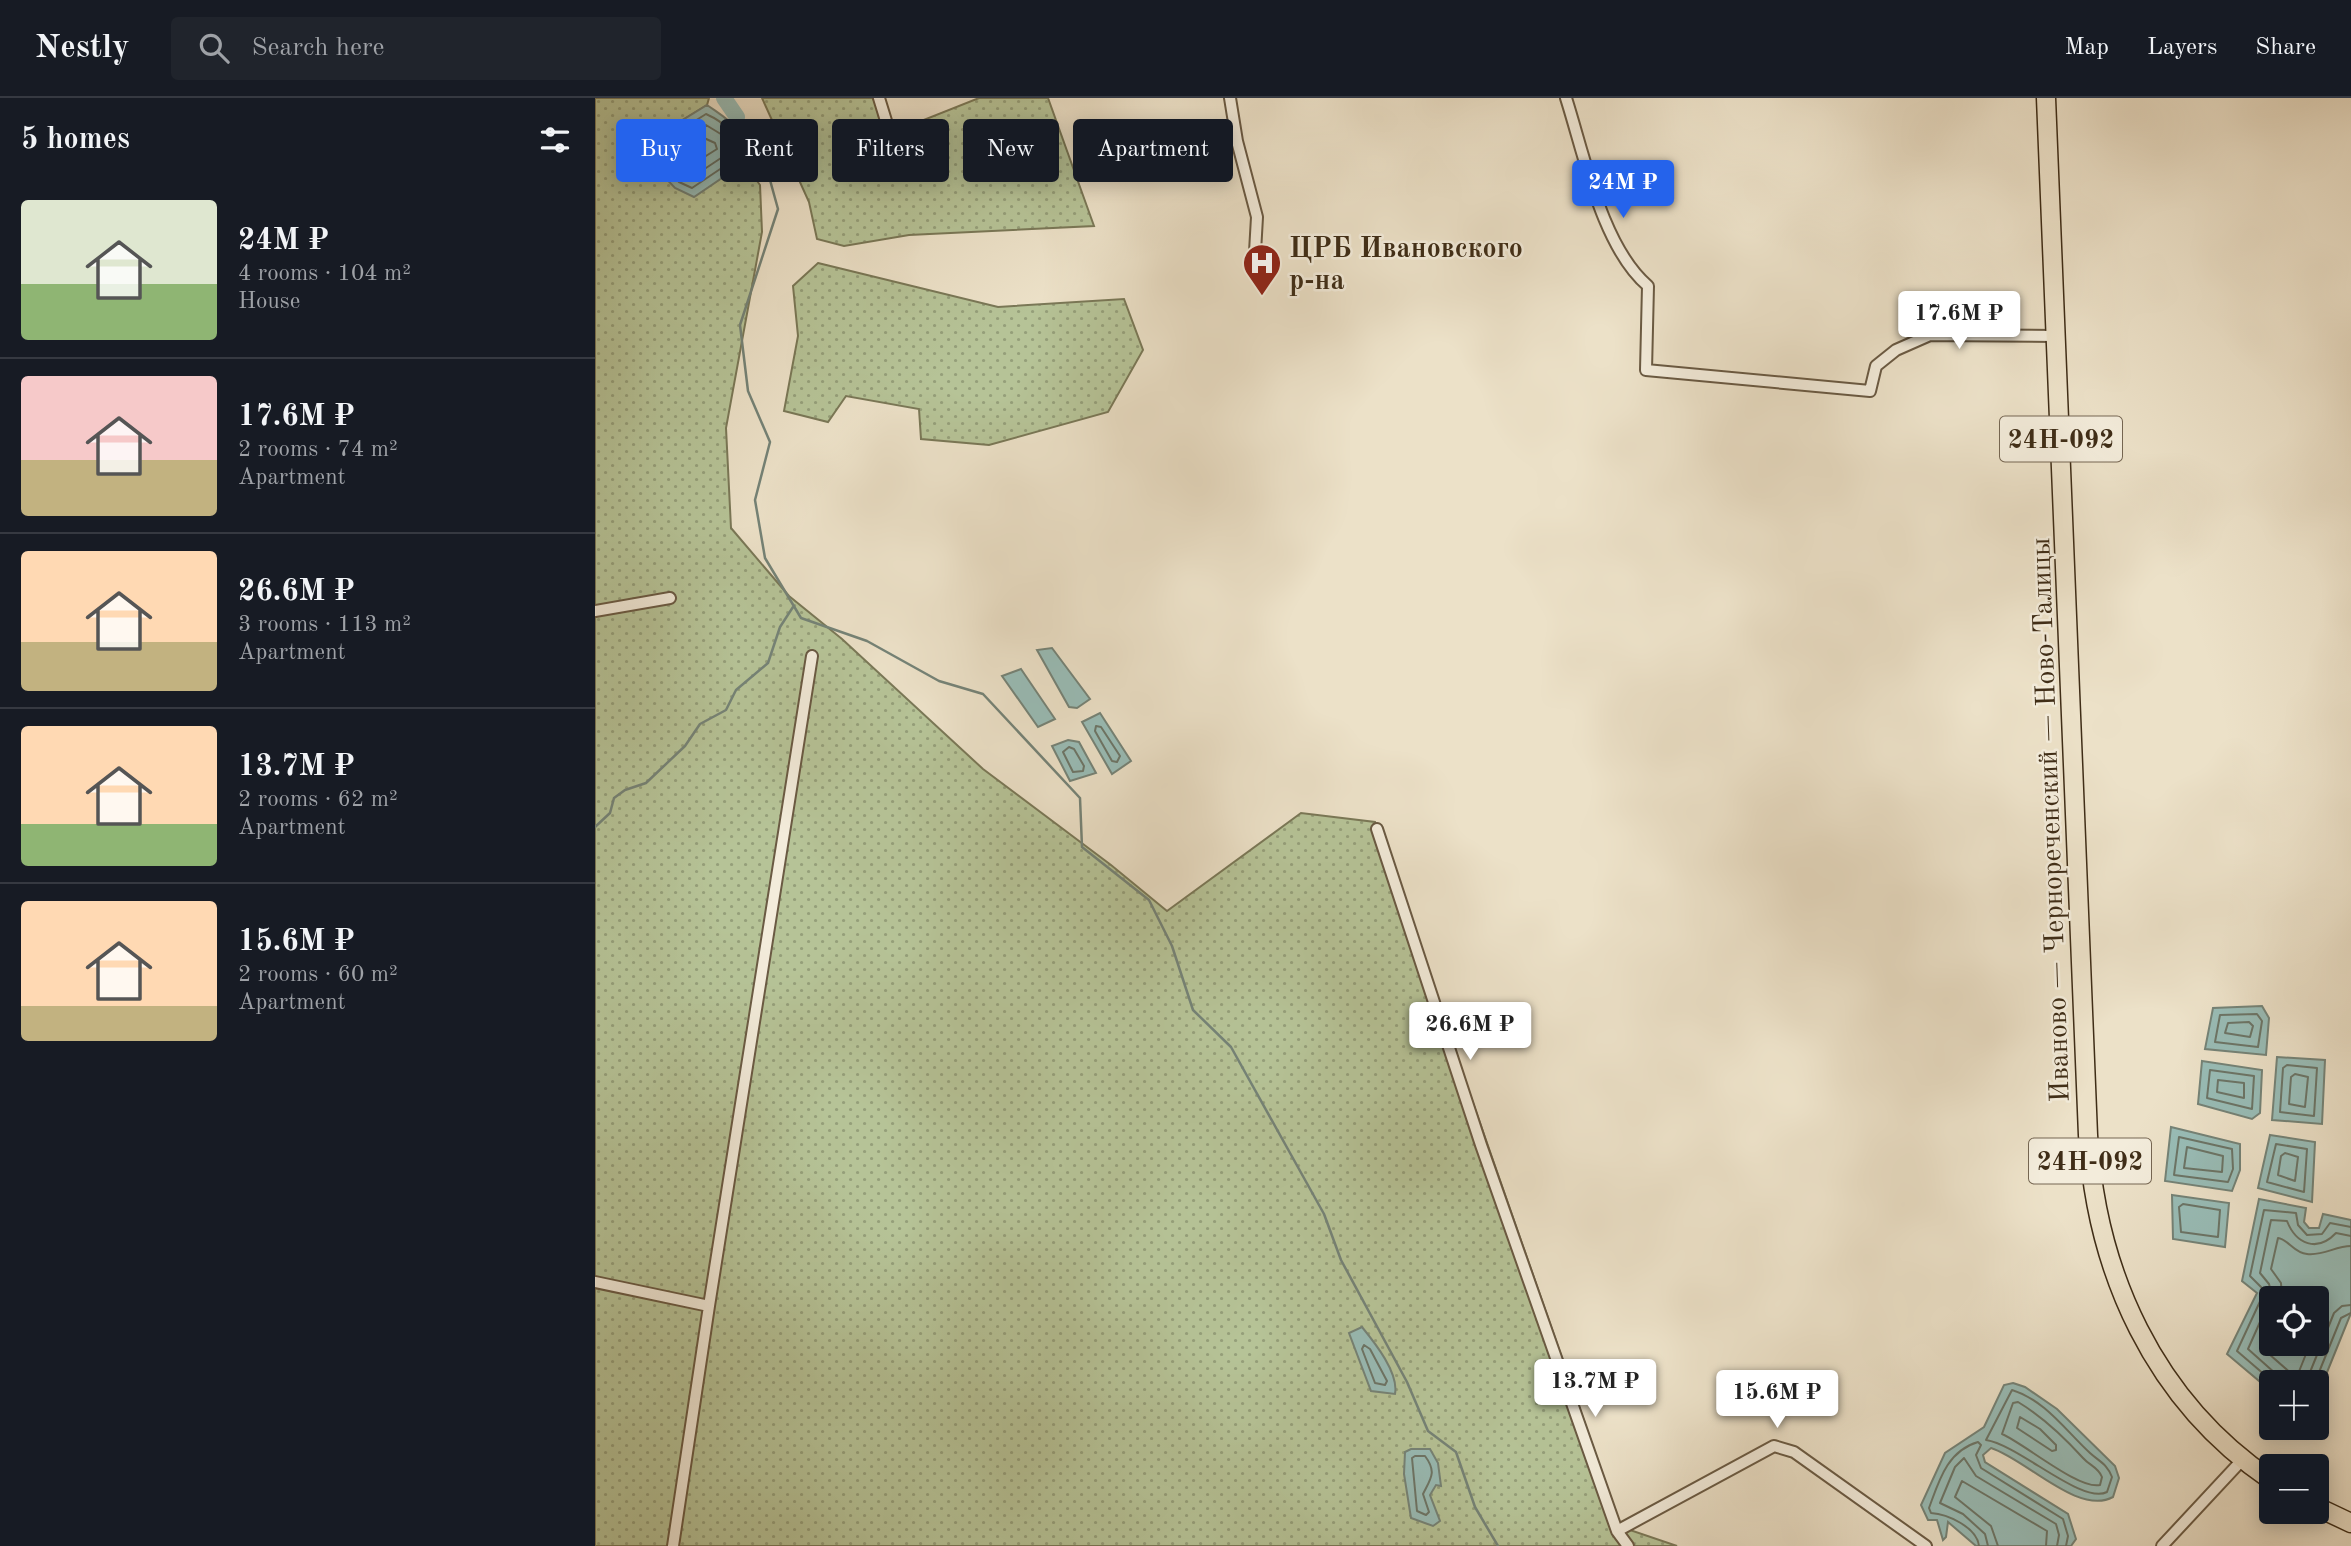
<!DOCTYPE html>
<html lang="en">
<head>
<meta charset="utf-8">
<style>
  :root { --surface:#171b24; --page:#20242c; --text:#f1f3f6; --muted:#9ea1a6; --line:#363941; --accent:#2563eb }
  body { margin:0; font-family:"Old Standard TT",serif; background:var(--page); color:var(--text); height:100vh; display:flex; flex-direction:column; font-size:26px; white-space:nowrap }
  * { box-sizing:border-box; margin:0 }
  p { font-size:23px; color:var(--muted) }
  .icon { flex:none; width:38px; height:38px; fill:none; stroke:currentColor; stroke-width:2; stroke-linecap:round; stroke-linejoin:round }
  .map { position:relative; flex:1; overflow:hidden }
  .drawer { display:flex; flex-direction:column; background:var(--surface); width:595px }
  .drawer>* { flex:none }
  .top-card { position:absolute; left:21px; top:21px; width:665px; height:63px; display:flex; gap:14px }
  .controls { position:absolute; left:1664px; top:1188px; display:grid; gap:14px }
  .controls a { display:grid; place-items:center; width:70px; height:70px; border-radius:7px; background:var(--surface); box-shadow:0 4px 18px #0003; font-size:35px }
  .price { position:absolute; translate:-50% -60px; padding:0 16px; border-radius:7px; background:#fff; color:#222; font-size:23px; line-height:46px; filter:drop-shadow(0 2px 4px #0008) }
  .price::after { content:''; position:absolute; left:50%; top:42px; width:21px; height:16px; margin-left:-10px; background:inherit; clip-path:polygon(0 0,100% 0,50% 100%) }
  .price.current { background:var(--accent); color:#fff }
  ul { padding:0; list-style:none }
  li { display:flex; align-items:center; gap:21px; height:175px; padding:0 21px }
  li+li { border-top:2px solid var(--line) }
  li span { display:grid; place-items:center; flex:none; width:196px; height:140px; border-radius:7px; color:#555 }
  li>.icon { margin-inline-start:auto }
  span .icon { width:84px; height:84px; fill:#fffc; stroke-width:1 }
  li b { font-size:30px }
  h2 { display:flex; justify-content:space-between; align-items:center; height:84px; padding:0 21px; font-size:30px }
  .chip { padding:0 24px; border-radius:7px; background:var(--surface); box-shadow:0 4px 18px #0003; font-size:24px; line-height:63px }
  .chip.current { background:var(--accent); color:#fff }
  header { display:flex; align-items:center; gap:42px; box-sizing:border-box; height:98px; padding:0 35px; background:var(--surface); border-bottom:2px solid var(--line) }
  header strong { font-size:33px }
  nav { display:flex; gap:38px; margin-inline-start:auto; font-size:24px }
  .search { width:490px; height:63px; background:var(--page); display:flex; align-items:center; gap:18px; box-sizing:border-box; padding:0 24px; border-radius:7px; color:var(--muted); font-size:26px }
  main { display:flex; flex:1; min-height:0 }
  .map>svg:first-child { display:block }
  .garden { fill:url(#garden-dots); stroke:#7a7857; stroke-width:2 }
  .water { fill:#99bdb7; stroke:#758377; stroke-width:2; fill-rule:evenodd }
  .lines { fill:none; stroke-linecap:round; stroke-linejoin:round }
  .shore { stroke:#6c7567; stroke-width:2 }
  .stream { stroke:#758377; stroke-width:2.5 }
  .river { stroke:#99bdb7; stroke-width:16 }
  .minor-casing { stroke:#6a5a43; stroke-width:14 }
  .primary-casing { stroke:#3f2d17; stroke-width:21 }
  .minor { stroke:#f3ecdb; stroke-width:10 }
  .primary { stroke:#ece1c8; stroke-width:18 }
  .labels { text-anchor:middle; stroke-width:5; stroke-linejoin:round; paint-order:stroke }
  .shield { fill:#f3ecdb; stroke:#756652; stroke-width:2 }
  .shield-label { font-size:26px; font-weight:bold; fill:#3f2d17 }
  .poi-label { font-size:28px; font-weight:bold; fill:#3f2d17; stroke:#f3ecdb; text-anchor:start }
  .street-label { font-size:28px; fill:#3f2d17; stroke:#f3ecdb }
</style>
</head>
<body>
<header>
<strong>Nestly</strong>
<div class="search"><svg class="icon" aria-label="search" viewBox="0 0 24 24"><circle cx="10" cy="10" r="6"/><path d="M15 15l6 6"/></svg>Search here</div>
<nav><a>Map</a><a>Layers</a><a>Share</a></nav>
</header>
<main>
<section class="drawer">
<h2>5 homes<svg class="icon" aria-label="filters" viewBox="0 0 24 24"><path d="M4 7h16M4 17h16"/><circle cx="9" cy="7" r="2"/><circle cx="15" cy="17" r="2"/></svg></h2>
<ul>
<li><span style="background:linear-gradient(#dfe7d0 60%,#8fb573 0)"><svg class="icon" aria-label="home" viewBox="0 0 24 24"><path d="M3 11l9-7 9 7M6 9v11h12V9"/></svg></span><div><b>24M ₽</b><p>4 rooms · 104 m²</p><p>House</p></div></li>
<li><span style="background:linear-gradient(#f6c9c9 60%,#c2b280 0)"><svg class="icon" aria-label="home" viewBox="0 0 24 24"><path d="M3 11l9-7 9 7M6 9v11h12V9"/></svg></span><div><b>17.6M ₽</b><p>2 rooms · 74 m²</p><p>Apartment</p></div></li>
<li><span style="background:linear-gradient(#ffd9b3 65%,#c2b280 0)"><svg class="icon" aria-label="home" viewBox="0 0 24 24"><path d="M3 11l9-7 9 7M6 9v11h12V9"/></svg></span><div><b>26.6M ₽</b><p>3 rooms · 113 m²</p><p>Apartment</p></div></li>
<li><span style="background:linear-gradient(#ffd9b3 70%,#8fb573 0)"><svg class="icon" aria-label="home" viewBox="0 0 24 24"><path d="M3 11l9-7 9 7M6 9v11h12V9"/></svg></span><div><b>13.7M ₽</b><p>2 rooms · 62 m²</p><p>Apartment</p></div></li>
<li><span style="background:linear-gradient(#ffd9b3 75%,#c2b280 0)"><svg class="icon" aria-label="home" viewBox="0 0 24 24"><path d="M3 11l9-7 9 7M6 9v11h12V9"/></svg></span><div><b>15.6M ₽</b><p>2 rooms · 60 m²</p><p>Apartment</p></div></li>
</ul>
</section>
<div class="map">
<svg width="1756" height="1448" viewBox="0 0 1756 1448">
  <defs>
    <pattern id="garden-dots" width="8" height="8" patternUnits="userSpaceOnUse" patternTransform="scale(1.75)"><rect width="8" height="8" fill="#b6c397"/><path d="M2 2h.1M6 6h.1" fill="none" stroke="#959f7a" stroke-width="1.8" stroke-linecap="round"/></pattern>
  </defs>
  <rect width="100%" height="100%" fill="#ece1c8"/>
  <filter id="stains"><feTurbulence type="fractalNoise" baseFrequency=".00286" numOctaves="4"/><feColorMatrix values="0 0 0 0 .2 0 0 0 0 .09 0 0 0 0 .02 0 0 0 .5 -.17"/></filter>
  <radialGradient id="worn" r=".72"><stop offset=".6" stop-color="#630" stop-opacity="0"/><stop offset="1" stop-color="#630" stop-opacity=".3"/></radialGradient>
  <!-- garden -->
  <path class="garden" d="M0,0H114L112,7L78,28L99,98L149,65L165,87L167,134L131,330L136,430L194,498L247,541L388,671L516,767L572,813L706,715L780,724L1026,1429L1082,1448H0Z
    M167,0H278L291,37L384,0H453L499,128L314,137L249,148L222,141L214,104Z
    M223,165L403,209L529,201L548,252L513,314L394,347L326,341L324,311L251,298L233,324L189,313L203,238L198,188Z"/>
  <!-- water -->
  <path class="water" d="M112,7C136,24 154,32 149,65L99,99L80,90L61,70L78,28Z
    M457,550L495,601L482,610L474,609L442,552Z
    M426,571L460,621L443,629L407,578Z
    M505,615L536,663L517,676L487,624Z
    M473,642L484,644L501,675L475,683L457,648Z
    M1667,908L1674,920L1671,957L1610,951L1618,910Z
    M1682,959L1730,962L1727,1026L1677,1022Z
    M1607,963L1667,972L1665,1015L1657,1021L1603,1006Z
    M1576,1029L1645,1046V1072L1637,1093L1570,1083Z
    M1675,1037L1720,1044L1717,1104L1663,1090Z
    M1577,1097L1634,1105L1630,1149L1578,1141Z
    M1664,1101L1711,1110L1709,1124L1714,1130H1724L1728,1116L1756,1122V1215L1722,1299V1284H1676V1293L1632,1256L1662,1195L1647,1183ZM1676,1200H1722V1246H1676Z
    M767,1229C780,1245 804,1275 800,1296L776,1293L754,1235Z
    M1418,1285L1430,1289L1462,1311L1520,1368L1524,1380L1518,1399C1483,1418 1431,1361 1396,1350L1388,1357L1390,1364L1473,1416L1481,1441L1476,1448H1381L1353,1424L1351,1439L1348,1442L1342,1422H1333L1326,1407L1350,1355L1389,1329L1409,1287Z
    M816,1351H835L843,1365L846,1388L841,1387L835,1397L845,1423L838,1428L816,1420L809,1376L810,1354Z"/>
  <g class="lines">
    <!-- shore -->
    <path class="shore" d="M111,16C129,24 146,38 143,59L97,90L84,84L70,67L84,33Z
      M111,27L129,38L135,54L96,80L89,77L80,65L91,39Z
      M109,40L120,45L122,51L95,68L92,63L99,46Z
      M501,628L506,629L525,658L522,664L517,663L500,633Z
      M474,649L479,651L489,668L488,673L478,674L468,654Z
      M1662,916L1667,923L1663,949L1620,944L1625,917Z
      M1654,924L1658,928L1655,939L1630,935L1633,925Z
      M1692,967L1722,970L1719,1018L1685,1014L1688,970Z
      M1615,972L1659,978L1657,1011L1612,1000Z
      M1700,976L1713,979L1710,1009L1694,1006L1696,979Z
      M1623,982L1649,985V1000L1622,994Z
      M1584,1039L1637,1051L1638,1071L1633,1084L1579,1077Z
      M1681,1046L1712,1051L1709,1094L1672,1084Z
      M1592,1049L1628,1058L1627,1074L1589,1070Z
      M1690,1055L1703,1059L1700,1083L1683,1077L1686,1058Z
      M1588,1106L1625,1112L1623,1139L1586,1134L1584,1109Z
      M1687,1200L1686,1185L1676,1171L1683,1140C1693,1141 1699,1155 1712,1156C1729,1158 1740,1148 1756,1148
      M1676,1224L1666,1249L1698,1277L1703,1276L1715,1246
      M769,1247L775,1251L792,1283L790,1287L780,1285L767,1251Z
      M1678,1284L1642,1253L1668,1197L1667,1190L1655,1178L1669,1112L1701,1115L1703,1127L1712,1137L1727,1136L1735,1125L1756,1129
      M1690,1284L1653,1251L1677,1197L1674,1186L1665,1175L1676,1122L1692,1123C1701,1146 1722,1155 1741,1135L1756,1138
      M1711,1284L1739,1215L1747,1208L1756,1207
      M1720,1284L1746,1220L1756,1215
      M1417,1292C1450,1302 1471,1333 1495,1355C1505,1364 1512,1366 1517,1379L1512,1394C1487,1407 1424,1347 1391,1342Z
      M1423,1304C1448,1319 1468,1338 1488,1360C1495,1368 1503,1369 1507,1379L1505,1387C1484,1392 1430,1346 1407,1336L1418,1305Z
      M1425,1319L1445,1331L1461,1347V1352L1457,1353L1422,1330Z
      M820,1358H830C842,1374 836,1380 828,1396L834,1414L831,1417L822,1413L817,1360Z
      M1384,1448C1382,1429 1352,1416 1336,1415L1334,1410C1344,1383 1352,1353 1383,1344L1386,1347L1381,1357L1386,1370L1468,1421L1473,1438L1471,1448
      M1393,1448L1390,1436L1368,1416L1345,1405L1360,1369L1369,1360L1381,1378L1461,1426L1464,1437L1462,1448
      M1403,1448L1396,1428L1360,1399L1367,1383L1452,1433L1451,1448"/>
    <!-- stream -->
    <path class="stream" d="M142,19L170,64L183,111L145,227L153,293L175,344L160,402L170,460L206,520L272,543L344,583L388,596L485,700L487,749L554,802L577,848L598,912L636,949L729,1116L746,1162L812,1284L833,1333L861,1354L880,1409L903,1448
      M0,729L15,715L19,700L30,692L51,685L90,648L105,626L131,612L141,592L173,565L185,529L198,509"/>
    <!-- river -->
    <path class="river" d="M129,0L142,19"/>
    <defs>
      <path id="minor" d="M284,0L292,26
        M635,0L642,43L662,119L660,154
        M971,0C989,56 1007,149 1053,188L1051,272L1275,293L1281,268L1301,252L1335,237
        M1319,202L1324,231L1335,237L1461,238
        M0,513L75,500
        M782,731L886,1047L1022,1433L1033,1448
        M0,1184L114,1208L78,1448
        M114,1208L217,558
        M1022,1433L1179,1348L1199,1354L1331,1448
        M1567,1448L1649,1360"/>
      <path id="primary" d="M1451,0L1493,1037C1501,1174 1559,1303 1676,1382
        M1722,1409L1756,1425"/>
    </defs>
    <!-- minor casing -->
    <use href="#minor" class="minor-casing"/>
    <!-- primary casing -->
    <use href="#primary" class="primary-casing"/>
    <!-- minor -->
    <use href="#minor" class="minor"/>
    <!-- primary -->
    <use href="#primary" class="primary"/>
  </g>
  <!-- icons -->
  <defs>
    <symbol id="hospital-pin" viewBox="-11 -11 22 30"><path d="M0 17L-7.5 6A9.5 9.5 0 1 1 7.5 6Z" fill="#8f2418" stroke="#f3ecdb"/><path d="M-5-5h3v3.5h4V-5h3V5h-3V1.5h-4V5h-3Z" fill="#fff"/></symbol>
  </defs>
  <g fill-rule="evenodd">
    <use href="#hospital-pin" x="645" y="143" width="44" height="60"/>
  </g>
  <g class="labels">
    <!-- shield labels -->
    <g class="shield">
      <rect x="1405" y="318.5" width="122" height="45" rx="5"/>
      <rect x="1434" y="1040.5" width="122" height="45" rx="5"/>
    </g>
    <g class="shield-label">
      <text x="1466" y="350">24Н-092</text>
      <text x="1495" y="1072">24Н-092</text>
    </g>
    <!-- poi labels -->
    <g class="poi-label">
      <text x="694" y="159">ЦРБ Ивановского<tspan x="694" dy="32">р-на</tspan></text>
    </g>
    <!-- street labels -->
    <g class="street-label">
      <text transform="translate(1454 722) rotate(-92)" y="10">Иваново — Чернореченский — Ново-Талицы</text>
    </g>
  </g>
  <rect width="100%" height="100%" filter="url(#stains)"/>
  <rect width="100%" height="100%" fill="url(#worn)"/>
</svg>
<div class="controls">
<a><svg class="icon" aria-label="locate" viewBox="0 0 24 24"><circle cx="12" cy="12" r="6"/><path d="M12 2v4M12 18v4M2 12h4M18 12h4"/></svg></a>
<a>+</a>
<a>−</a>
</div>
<b class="price current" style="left:1028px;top:122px">24M ₽</b>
<b class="price" style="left:1364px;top:253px">17.6M ₽</b>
<b class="price" style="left:875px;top:964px">26.6M ₽</b>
<b class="price" style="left:1000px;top:1321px">13.7M ₽</b>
<b class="price" style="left:1182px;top:1332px">15.6M ₽</b>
<div class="top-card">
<a class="chip current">Buy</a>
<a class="chip">Rent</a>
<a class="chip">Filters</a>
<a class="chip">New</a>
<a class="chip">Apartment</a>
</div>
</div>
</main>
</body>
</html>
